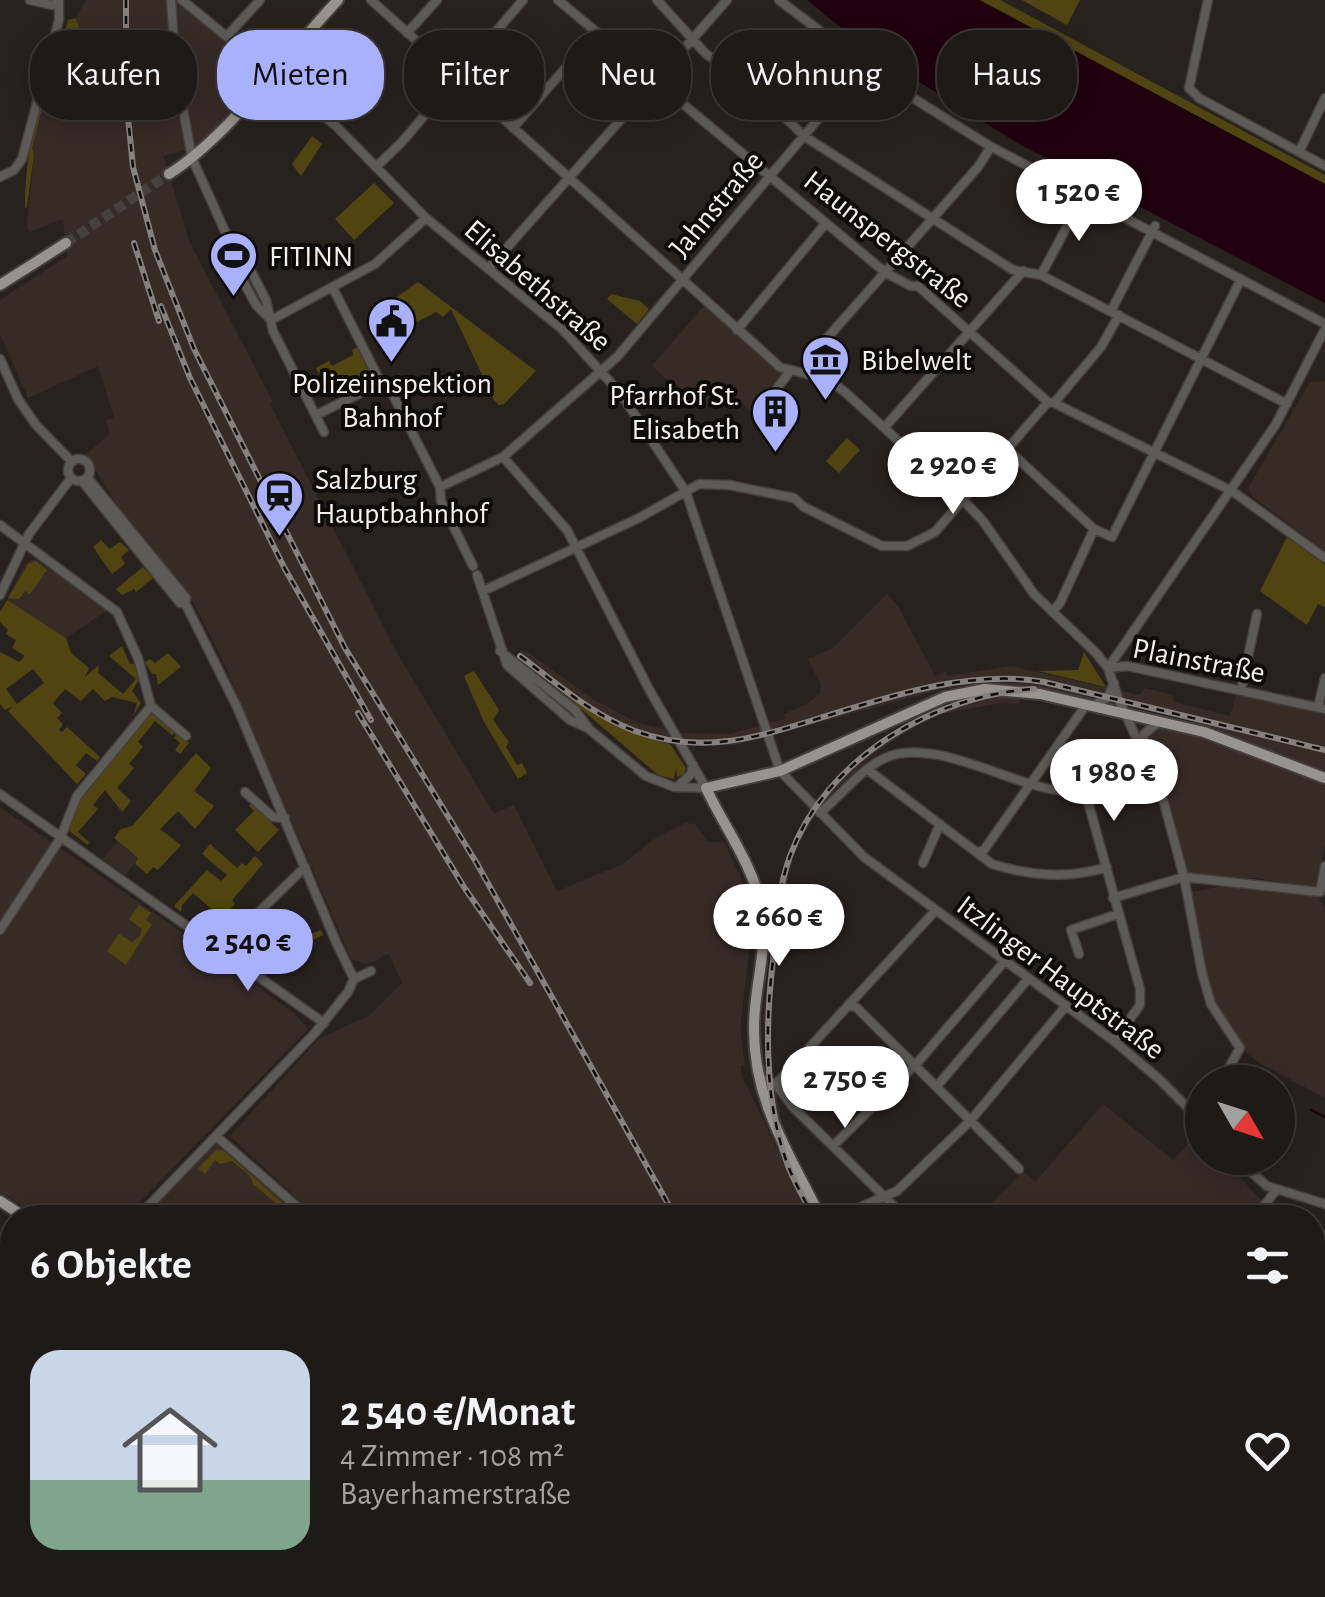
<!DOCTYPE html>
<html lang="de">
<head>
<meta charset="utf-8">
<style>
  :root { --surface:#1e1a17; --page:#262320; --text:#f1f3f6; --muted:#a1a1a1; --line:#3c3836; --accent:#a9b0fc }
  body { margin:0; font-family:"Alegreya Sans",sans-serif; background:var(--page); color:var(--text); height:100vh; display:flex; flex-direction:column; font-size:38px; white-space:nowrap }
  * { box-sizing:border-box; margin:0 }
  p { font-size:32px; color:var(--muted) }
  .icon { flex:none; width:55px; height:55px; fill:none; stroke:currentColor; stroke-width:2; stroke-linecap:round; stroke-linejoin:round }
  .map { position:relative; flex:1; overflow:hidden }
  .panel { position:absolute; left:0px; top:1205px; width:1325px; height:392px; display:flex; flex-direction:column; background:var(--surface); border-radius:40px 40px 0 0; box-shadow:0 5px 25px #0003,0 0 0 2px var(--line) }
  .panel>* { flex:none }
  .hud { position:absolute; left:30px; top:30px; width:1265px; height:90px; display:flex; gap:20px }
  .needle { width:65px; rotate:129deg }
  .buttons { position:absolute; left:1185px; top:1065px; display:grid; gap:20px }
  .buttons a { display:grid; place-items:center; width:110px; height:110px; border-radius:50%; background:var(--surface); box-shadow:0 5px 25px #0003,0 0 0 2px var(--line); font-size:50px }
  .price { position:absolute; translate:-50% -85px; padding:0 22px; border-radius:35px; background:#fff; color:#222; font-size:32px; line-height:65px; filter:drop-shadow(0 2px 5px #0008) }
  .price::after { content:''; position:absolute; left:50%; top:60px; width:30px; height:22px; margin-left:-15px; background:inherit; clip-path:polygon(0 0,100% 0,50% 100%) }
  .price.active { background:var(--accent); color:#111 }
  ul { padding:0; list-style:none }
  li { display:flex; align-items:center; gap:30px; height:250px; padding:0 30px }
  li+li { border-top:2px solid var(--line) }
  li span { display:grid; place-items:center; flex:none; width:280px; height:200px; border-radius:30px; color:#555 }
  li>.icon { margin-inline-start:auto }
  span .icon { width:120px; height:120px; fill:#fffc; stroke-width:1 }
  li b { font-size:42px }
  h2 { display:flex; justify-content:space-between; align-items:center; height:120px; padding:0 30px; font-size:42px }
  .chip { padding:0 35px; border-radius:40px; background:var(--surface); box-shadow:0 5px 25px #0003,0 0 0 2px var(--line); font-size:35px; line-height:90px }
  .chip.active { background:var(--accent); color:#111 }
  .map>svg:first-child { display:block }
  .built { fill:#372b26 }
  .green { fill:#504511; fill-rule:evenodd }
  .water { fill:#20010e }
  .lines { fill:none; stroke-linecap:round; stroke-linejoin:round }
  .stream { stroke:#20010e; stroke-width:2.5 }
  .major-tunnel { stroke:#47413e; stroke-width:10; stroke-dasharray:10 5; stroke-linecap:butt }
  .minor-casing { stroke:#453f3c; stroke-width:11 }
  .major-casing { stroke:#453f3c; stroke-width:14 }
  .minor { stroke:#5d5b58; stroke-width:8 }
  .major { stroke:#97938d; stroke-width:10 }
  .rail-casing { stroke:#86817e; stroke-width:6 }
  .rail { stroke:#0e0c0a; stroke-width:2.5; stroke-dasharray:8; stroke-linecap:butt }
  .labels { text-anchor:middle; stroke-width:8; stroke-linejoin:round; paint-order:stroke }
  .street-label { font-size:30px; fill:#f5f1ef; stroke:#0e0c0a }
  .poi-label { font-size:30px; fill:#f5f1ef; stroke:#0e0c0a; text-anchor:start }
</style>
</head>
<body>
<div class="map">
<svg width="1325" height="1597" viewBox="0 0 1325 1597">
  <rect width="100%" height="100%" fill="#28221f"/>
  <!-- built -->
  <path class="built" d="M86,0H183L267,73L239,110L205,145L164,156L162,151L189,241L273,402L270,404L397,653L494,814L514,805L557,891L623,864L651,841L685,823L695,824L708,842H723L727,847L749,897L753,919L740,1028L745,1065H741V1074L779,1153L770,1101L763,1017L780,876L807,814L839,777L887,736L937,708L1017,684L981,683L939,690L736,745L681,746L645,738L609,723L522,661L518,658L520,651H526L593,699L638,723L681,733L730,734L785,719L784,714L810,702L820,693L821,685L808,659L833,648L887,594L898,606L935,676L946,671L948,676L1011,666L1139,695L1145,688L1166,693L1173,696L1174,702L1230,716L1236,694L1320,713L1325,714V770L1205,725L1137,706H1117L1048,690L1009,696L1020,698L1019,705L1006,702L942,714L916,726L875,753L836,789L813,817L794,854L789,874L771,1003L770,1050L783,1135L817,1217H317L230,1136L320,1038L370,1015L402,983L389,954L368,964L351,959L219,652L191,599L134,533L86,454L110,434L106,421L114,417L98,366L28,398L0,334V300L67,256L63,219L30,232L27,227L34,154L32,149L43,105L79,28L76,18Z
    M706,303L785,370L750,410L723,386L706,405L687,388L684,391L676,384L674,386L652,366Z
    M1325,381V551L1252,496L1248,488L1310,382Z
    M31,560H37L108,610L66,638L7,600L24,566Z
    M1158,727L1213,737L1325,784V845L1316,887L1254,878L1184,877L1169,821L1142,747L1145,736Z
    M0,807L205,948L295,1014L308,1029L125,1217H39L0,1192Z
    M117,841L138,859L125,875L103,859Z
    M1233,884L1317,895L1325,908V1098L1259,1063L1240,1048L1211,1004L1187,893Z
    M1103,1104L1173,1160L1199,1132L1202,1136V1158H1222L1262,1201L1249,1217L976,1218L1023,1171L1035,1182Z
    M218,1142L301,1217L144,1218Z
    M0,1516L12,1524V1550L0,1575Z
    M128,1585H435L426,1597H146Z
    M537,1585H557L571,1597H523Z
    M708,1585H963L961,1597H717Z"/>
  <!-- green -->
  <path class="green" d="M980,0H1000L1325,175V184Z
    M1022,0H1080L1067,25Z
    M76,18L79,28L43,105L32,149L34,154L27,207L25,208C25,153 38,104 55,52L60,51L68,20Z
    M312,136L322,144L301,176L292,164Z
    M374,183L394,203L354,240L335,219Z
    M418,282L536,371L504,404L499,405L494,400L451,309L443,317L436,312L393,335L382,313L393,307L390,302Z
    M611,294L640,301L649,309L637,324L607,299Z
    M583,320L595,322L601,331L588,345L572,330Z
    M357,347L369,372L328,392L316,368L329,361L332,366L353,355L352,350Z
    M847,438L860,450L839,473L826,461Z
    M1287,537L1325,565V607L1318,604L1307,625L1260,591Z
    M101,540L110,549L120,542L129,550L121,557L125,564L112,574L93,547Z
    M36,561L47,570L30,594L25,591L19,599L8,598L28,564Z
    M143,567L153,578L136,592L134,589L122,595L116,589Z
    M7,600L66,638L71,653L89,668L85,677L99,665L98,673L123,694L136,679L109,656L122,646L130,664H134L139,680L132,691L141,703L133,716L137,703L112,697L105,701L93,689L81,701L65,689L53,703L62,713L57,718L63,724L59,730L62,732L67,727L100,757L97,761L86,753L76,765L86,774L77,784L8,711L13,706L5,710L0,704V652L19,662L25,656L12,648L16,640L6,634L8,630L0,622V612ZM33,669L44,683L17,704L6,689Z
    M1084,652L1106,687L1038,671L1078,670Z
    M168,653L181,667L158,685L156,674H152L145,662L150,659L155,663Z
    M474,671L499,710L493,720L509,742L506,747L517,765L522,763L527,773L518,779L484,722L464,676Z
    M549,681C588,709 623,733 670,744L686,768L684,774L677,777L676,768L674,779L658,775Z
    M152,712L189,743L180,754L175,750L180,743L174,738L177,732L172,735L155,721L138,742L143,747L129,764L134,768L117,788L131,801L122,812L105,790L93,805L98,809L78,832L89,842L88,845L69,831L79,798Z
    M196,753L211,768L194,791L214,806L195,829L178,811L160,829L181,845L158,870L153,867L147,874L135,864L138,858L114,838L121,829L132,826Z
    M251,803L279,830L258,852L235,830L254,811L249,806Z
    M210,844L237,868L242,863L246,866L255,856L263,864L232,900L235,904L212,927L219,935L216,938L199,926L214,911L193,893L182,905L181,912L174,906L207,870L221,881L227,875L202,854Z
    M139,905L151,913L146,920L152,924L126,965L107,951L119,934L132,942L140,936L142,929L129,919Z
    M304,920L310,934L321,930L323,935L272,961L268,955L290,938L297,924Z
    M217,1149L224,1151L294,1213L291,1216L253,1184L251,1177L232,1161L220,1164L215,1160L205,1174L198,1168Z"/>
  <!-- water -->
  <path class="water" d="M807,0H979L1325,184V303L1021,145L871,52Z"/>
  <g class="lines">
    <!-- stream -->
    <path class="stream" d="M1311,1110L1325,1117"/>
    <!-- major-tunnel -->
    <path class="major-tunnel" d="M66,243L169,174"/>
    <defs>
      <path id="minor" d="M30,0L52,5L59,1
        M171,0L176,71L192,158L228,238L234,264L256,305L271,320
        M182,0L336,126L426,218L563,330L621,394L686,492L780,771L864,857L1114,1041L1159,1079L1202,1122
        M371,0L780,367L829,380L845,392L963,500L983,521L1034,594L1096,653L1108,668L1119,700L1161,792L1184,877L1202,973L1211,1004L1240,1048L1221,1082
        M558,0L886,273L911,286H918L1048,402
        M657,0L705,53L761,94L804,136L1013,270L1041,275L1287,404
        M779,0L889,83L988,145L1325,324
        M1208,0L1189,88L1199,98L1325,166
        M407,33L437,0
        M227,36L260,0
        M513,128L597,32
        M1299,152L1325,98
        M377,166L401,143L523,0
        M0,177L14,170L22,159L59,20V1
        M228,238L238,246L266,300L273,331L324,432
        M488,269L727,0
        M1041,275L1084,195
        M333,288L381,383L393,395L440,487L441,501L473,566
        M1111,311L1155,226
        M271,320L375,264L426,218
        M737,330L826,223
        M0,359L18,399L36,425L72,462
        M807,374L813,354L978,167L991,147
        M1054,403L1232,491L1325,558
        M761,409L791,370
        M316,415L381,383
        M884,428L1023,271
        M1007,449L1094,529
        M68 470a11 11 0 1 1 22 0a11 11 0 1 1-22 0Z
        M87,477L186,598L185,603L237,707L336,942L354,979
        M82,481L180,603H185
        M440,487L503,457L617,357L836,98L861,63
        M0,525L117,612L138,658L151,706L186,736
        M477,575L507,665L570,720L585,727
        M483,591L639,518L699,484L729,485L794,498L804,507L882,546H907L935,532L1048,402L1054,403L1101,347L1119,315
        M0,595L29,534L71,478
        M1052,612L1060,603L1094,529L1112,537L1241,279
        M500,651L575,710L589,729L646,776L674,787L706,788L650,691L567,530L503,457
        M1108,668L1276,424L1325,329
        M1108,668L1127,666L1325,709
        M1241,690L1257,614
        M1095,705L1108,697L1114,683
        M1318,707L1325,678
        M1142,747L1144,734L1160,721
        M868,770L992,864C1029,876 1070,879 1107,867
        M677,787L691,774L693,765
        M1085,791L1140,989V1005L1114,1041
        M245,792L273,817L285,818
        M0,794L324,1023
        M820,813C840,796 861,769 885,758C930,737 1005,781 1050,789C1088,796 1119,778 1156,775
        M977,852L984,850L1086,705
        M923,863L940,824
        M1113,898L1184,877L1320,892L1325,866
        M0,930L60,839L77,796L151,706
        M219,951L305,867
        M1079,954L1071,930L1118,914
        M354,979L371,971
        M849,1004L857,1008L1019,1169
        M759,1078L776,1084L793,1107L906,1218
        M776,1084L935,911
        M938,1085L1028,979
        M216,1136L310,1218
        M833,1146L918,1062L1004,962
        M1235,1158L1267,1186L1325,1204
        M137,1218L315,1033L348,992L354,979
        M835,1218L897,1191L971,1120L1065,1007
        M1255,1218L1276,1190
        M1325,1236C1312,1282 1311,1324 1325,1371
        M0,1262L12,1243
        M0,1366L12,1375
        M1312,1400L1325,1396
        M0,1406L12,1388
        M0,1504L12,1513
        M0,1583L12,1562
        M118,1585L136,1597
        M420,1597L429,1585
        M473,1597L482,1585
        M661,1597L668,1585
        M1040,1597L1045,1585"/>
      <path id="major" d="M169,174C228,137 288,53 338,0
        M0,285L66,243
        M0,1201L26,1218
        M821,1218C789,1153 753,1101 754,1026C754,989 768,949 762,912C755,867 725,829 706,788L780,771L945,697L985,689L1040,694L1204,732L1325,778
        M573,1585L588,1597
        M967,1597L970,1585"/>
    </defs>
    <!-- minor casing -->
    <use href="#minor" class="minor-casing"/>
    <!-- major casing -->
    <use href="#major" class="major-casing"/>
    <!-- minor -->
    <use href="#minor" class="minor"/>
    <!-- major -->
    <use href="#major" class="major"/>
    <defs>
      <path id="rail" d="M126,0V97L133,167L155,250L194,349L345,648L476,862L676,1218
        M134,243L159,321
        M161,306L190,378L285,569L371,720
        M520,656C556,683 592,715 635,731C701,755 756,738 820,718C891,696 970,669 1044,682L1325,750
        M358,713L464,887L530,983
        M814,1218C805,1200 794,1182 787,1163C764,1099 765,1027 773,960C776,925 778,889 790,856C826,758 934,695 1034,689
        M846,1585L852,1597
        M865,1585L870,1597
        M956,1597L959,1585"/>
    </defs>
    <!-- rail casing -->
    <use href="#rail" class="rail-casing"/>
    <!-- rail -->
    <use href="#rail" class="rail"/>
  </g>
  <!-- icons -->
  <defs>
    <symbol id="stadium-pin" viewBox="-11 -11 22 30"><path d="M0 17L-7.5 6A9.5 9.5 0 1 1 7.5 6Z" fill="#a9b0fc" stroke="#0e0c0a"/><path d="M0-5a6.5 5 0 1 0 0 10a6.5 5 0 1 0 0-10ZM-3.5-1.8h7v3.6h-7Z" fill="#111"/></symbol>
    <symbol id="civic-pin" viewBox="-11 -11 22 30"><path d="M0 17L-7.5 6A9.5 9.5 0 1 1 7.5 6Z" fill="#a9b0fc" stroke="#0e0c0a"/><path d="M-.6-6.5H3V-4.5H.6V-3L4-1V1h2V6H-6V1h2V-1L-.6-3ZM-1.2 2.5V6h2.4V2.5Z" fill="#111"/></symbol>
    <symbol id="museum-pin" viewBox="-11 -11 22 30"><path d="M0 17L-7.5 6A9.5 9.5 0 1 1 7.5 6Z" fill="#a9b0fc" stroke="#0e0c0a"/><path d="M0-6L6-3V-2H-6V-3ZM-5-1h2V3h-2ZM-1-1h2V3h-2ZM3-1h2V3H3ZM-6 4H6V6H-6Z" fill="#111"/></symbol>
    <symbol id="building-pin" viewBox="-11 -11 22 30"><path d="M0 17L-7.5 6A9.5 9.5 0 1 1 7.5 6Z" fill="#a9b0fc" stroke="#0e0c0a"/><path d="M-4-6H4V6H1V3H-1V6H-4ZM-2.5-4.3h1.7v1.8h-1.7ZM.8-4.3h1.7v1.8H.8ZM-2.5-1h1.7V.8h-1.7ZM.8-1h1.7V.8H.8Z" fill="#111"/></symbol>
    <symbol id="station-pin" viewBox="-11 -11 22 30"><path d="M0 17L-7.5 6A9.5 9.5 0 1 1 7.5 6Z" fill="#a9b0fc" stroke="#0e0c0a"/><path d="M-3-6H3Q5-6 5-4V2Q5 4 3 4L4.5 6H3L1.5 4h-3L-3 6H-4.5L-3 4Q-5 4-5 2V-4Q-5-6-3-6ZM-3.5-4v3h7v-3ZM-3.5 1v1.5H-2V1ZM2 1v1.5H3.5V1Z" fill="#111"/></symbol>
  </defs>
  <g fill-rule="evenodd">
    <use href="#stadium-pin" x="206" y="228" width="55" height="75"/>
    <use href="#civic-pin" x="364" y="294" width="55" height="75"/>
    <use href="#museum-pin" x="798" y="332" width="55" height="75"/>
    <use href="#building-pin" x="748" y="384" width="55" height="75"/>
    <use href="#station-pin" x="252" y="468" width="55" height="75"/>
  </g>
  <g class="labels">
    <!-- street labels -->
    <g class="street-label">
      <text transform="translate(716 204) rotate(-50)" y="10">Jahnstraße</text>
      <text transform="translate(888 239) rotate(38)" y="10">Haunspergstraße</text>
      <text transform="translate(538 285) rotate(41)" y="10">Elisabethstraße</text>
      <text transform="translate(1199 660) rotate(11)" y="10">Plainstraße</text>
      <text transform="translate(1061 977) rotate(37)" y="10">Itzlinger Hauptstraße</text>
    </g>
    <!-- poi labels -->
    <g class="poi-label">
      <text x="269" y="266">FITINN</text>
      <text x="861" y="370">Bibelwelt</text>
      <text x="392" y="393" text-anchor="middle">Polizeiinspektion<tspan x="392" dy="34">Bahnhof</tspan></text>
      <text x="740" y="405" text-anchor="end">Pfarrhof St.<tspan x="740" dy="34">Elisabeth</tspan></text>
      <text x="315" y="489">Salzburg<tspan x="315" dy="34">Hauptbahnhof</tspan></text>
    </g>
  </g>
</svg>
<div class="buttons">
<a><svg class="needle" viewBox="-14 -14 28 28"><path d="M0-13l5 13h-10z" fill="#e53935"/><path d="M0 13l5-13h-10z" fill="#a1a1a1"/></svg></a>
</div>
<b class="price" style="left:1079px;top:244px">1 520 €</b>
<b class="price" style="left:953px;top:517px">2 920 €</b>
<b class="price" style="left:1114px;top:824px">1 980 €</b>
<b class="price" style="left:779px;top:969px">2 660 €</b>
<b class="price active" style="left:248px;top:994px">2 540 €</b>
<b class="price" style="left:845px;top:1131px">2 750 €</b>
<div class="hud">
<a class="chip">Kaufen</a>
<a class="chip active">Mieten</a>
<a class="chip">Filter</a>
<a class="chip">Neu</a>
<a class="chip">Wohnung</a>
<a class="chip">Haus</a>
</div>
<section class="panel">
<h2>6 Objekte<svg class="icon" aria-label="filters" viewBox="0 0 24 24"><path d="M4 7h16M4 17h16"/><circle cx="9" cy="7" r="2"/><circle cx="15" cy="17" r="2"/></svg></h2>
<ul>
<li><span style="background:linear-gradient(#c9d6e8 65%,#7fa58c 0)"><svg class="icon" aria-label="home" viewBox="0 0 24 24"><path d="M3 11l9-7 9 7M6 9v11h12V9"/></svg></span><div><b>2 540 €/Monat</b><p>4 Zimmer · 108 m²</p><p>Bayerhamerstraße</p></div><svg class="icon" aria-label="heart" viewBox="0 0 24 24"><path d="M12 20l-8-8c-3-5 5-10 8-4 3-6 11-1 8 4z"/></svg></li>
</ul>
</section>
</div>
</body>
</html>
